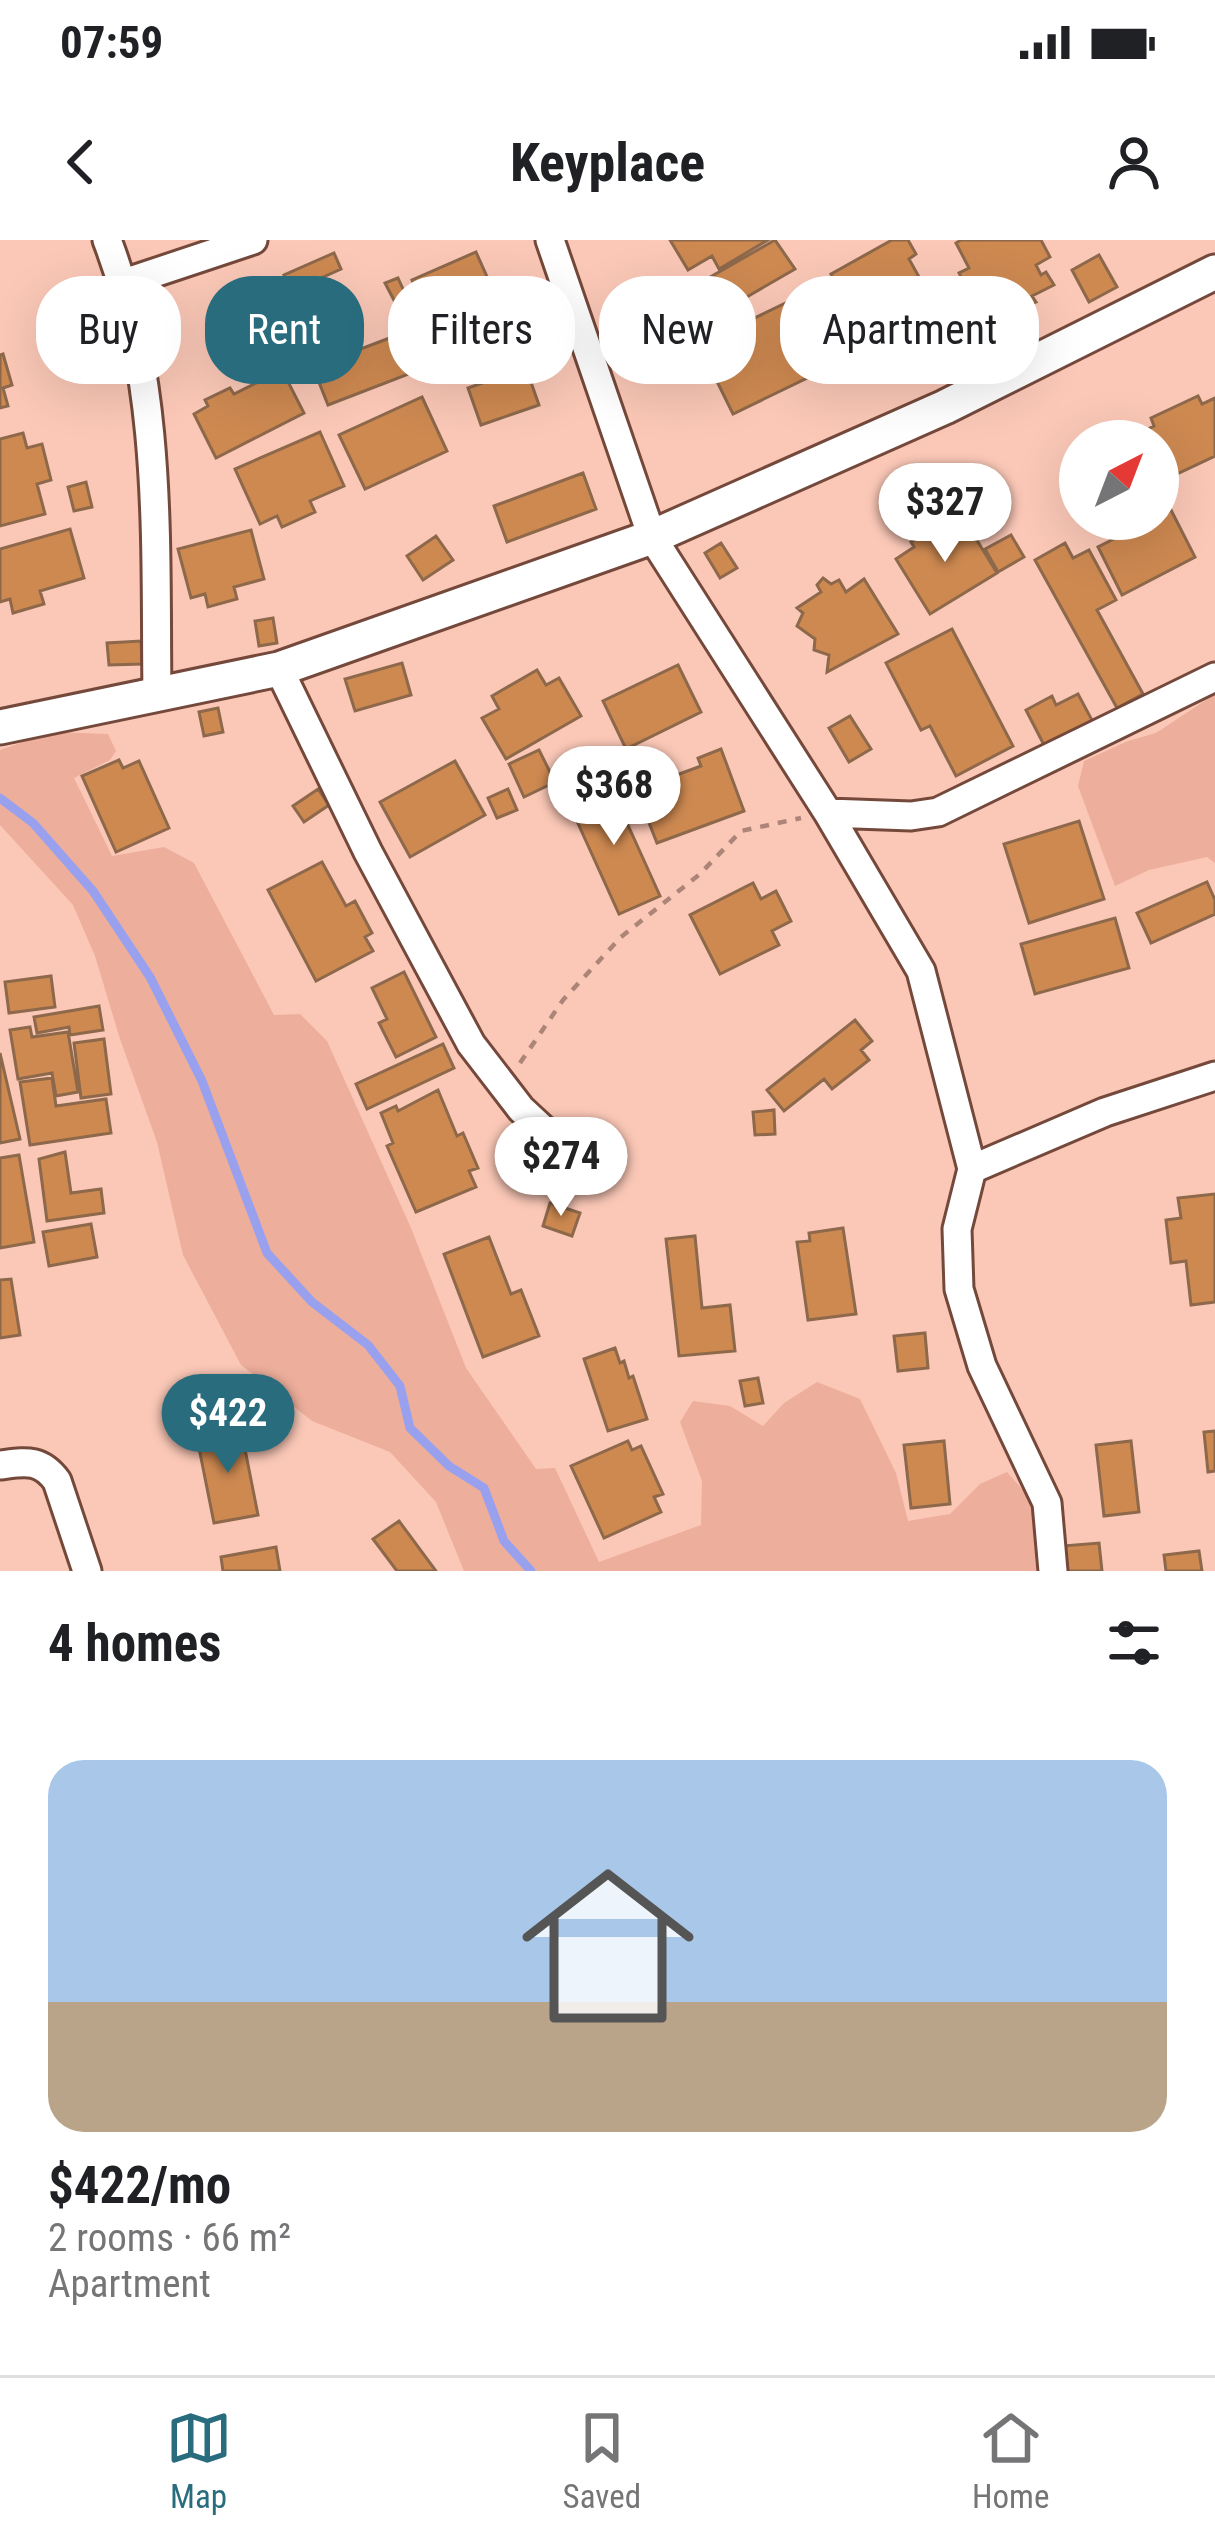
<!DOCTYPE html>
<html lang="en">
<head>
<meta charset="utf-8">
<style>
  :root { --surface:#fff; --page:#f6f6f6; --text:#202124; --muted:#757577; --line:#e0e0e0; --accent:#296c7e }
  body { margin:0; font-family:"Roboto Condensed",sans-serif; background:var(--page); color:var(--text); height:100vh; display:flex; flex-direction:column; font-size:45px; white-space:nowrap }
  * { box-sizing:border-box; margin:0 }
  p { font-size:39px; color:var(--muted) }
  .icon { flex:none; width:66px; height:66px; fill:none; stroke:currentColor; stroke-width:2; stroke-linecap:round; stroke-linejoin:round }
  .map { position:relative; height:1331px; overflow:hidden }
  .side { display:flex; flex-direction:column; background:var(--surface); flex:1 }
  .side>* { flex:none }
  .hud { position:absolute; left:36px; top:36px; width:1143px; height:108px; display:flex; gap:24px }
  .needle { width:78px; rotate:42deg }
  .controls { position:absolute; left:1059px; top:180px; display:grid; gap:24px }
  .controls a { display:grid; place-items:center; width:120px; height:120px; border-radius:50%; background:var(--surface); box-shadow:0 12px 48px #0002; font-size:60px }
  .price { position:absolute; translate:-50% -102px; padding:0 27px; border-radius:42px; background:#fff; color:#222; font-size:39px; line-height:78px; filter:drop-shadow(0 3px 6px #0008) }
  .price::after { content:''; position:absolute; left:50%; top:72px; width:36px; height:27px; margin-left:-18px; background:inherit; clip-path:polygon(0 0,100% 0,50% 100%) }
  .price.on { background:var(--accent); color:#fff }
  ul { padding:0; list-style:none }
  li { display:grid; align-content:center; gap:24px; height:636px; padding:0 48px }
  li span { display:grid; place-items:center; height:372px; border-radius:36px; color:#555 }
  li>.icon { margin-inline-start:auto }
  span .icon { width:216px; height:216px; fill:#fffc; stroke-width:1 }
  li b { font-size:51px }
  h2 { display:flex; justify-content:space-between; align-items:center; height:144px; padding:0 48px; font-size:51px }
  .tag { padding:0 42px; border-radius:48px; background:var(--surface); box-shadow:0 12px 48px #0002; font-size:42px; line-height:108px }
  .tag.on { background:var(--accent); color:#fff }
  .status { display:flex; justify-content:space-between; align-items:center; height:84px; padding:0 60px; background:var(--surface); direction:ltr }
  .status svg { height:33px; fill:currentColor }
  header { display:flex; justify-content:space-between; align-items:center; height:156px; padding:0 48px; background:var(--surface); font-size:54px; font-weight:700 }
  .tab-bar { display:flex; justify-content:space-around; align-items:center; height:168px; border-top:3px solid var(--line); background:var(--surface); font-size:33px; color:var(--muted) }
  .tab-bar a { display:grid; justify-items:center; gap:6px }
  .tab-bar .on { color:var(--accent) }
  .map>svg:first-child { display:block }
  .green { fill:#edae9b }
  .lines { fill:none; stroke-linecap:round; stroke-linejoin:round }
  .stream { stroke:#99a1ee; stroke-width:9 }
  .building { fill:#ce8951; stroke:#8d684b; stroke-width:3 }
  .minor-casing { stroke:#74493b; stroke-width:33 }
  .tertiary-casing { stroke:#74493b; stroke-width:39 }
  .path { stroke:#ac8578; stroke-width:4.5; stroke-dasharray:9 9; stroke-linecap:butt }
  .minor { stroke:#fff; stroke-width:27 }
  .tertiary { stroke:#fff; stroke-width:33 }
</style>
</head>
<body>
<div class="status"><b>07:59</b><svg viewBox="0 0 49 12"><path d="M0 12V9h3v3zM5 12V6h3v6zM10 12V3h3v9zM15 12V0h3v12zM26 1h20v11H26zM47 4h2v5h-2z"/></svg></div>
<header><svg class="icon" aria-label="back" viewBox="0 0 24 24"><path d="M15 5l-7 7 7 7"/></svg>Keyplace<svg class="icon" aria-label="person" viewBox="0 0 24 24"><circle cx="12" cy="8" r="4"/><path d="M4 21q1-7 8-7t8 7"/></svg></header>
<div class="map">
<svg width="1215" height="1331" viewBox="0 0 1215 1331">
  <rect width="100%" height="100%" fill="#fbc8b7"/>
  <!-- green -->
  <path class="green" d="M1215,454V623L1207,617L1149,630L1115,646L1078,546L1084,521L1128,501L1156,493Z
    M53,492L108,494L116,511L110,520L74,538L112,616L164,607L194,623L274,775L300,774L327,801L411,988L466,1128L536,1229L555,1228L599,1322L701,1285L702,1241L680,1182L693,1161L730,1166L763,1186L784,1163L817,1142L860,1159L896,1233L908,1281L950,1274L980,1244L1007,1232L1039,1268L1045,1331H464L436,1262L390,1212L312,1181L241,1125L183,1015L157,902L120,799L95,716L73,665L0,585V510Z"/>
  <g class="lines">
    <!-- stream -->
    <path class="stream" d="M0,558L33,583L93,651L150,737L202,841L267,1013L312,1062L368,1105L400,1146L410,1188L449,1226L484,1248L504,1301L531,1331"/>
  </g>
  <!-- building -->
  <path class="building" d="M670,0H768L719,29L712,16L688,30Z
    M775,0L795,29L695,87L677,56Z
    M892,0H908L916,14L909,19L934,64L918,73L926,86L876,113L831,34Z
    M961,0H1041L1050,17L1036,25L1041,35L1046,32L1054,45L1032,56L1036,62L990,80L976,54L982,51L980,48L969,53L959,33L969,28L956,3Z
    M476,12L488,39L480,42L504,96L440,124L411,59L419,56L412,40Z
    M334,13L341,29L292,51L284,35Z
    M1099,15L1117,47L1089,62L1072,30Z
    M398,38L409,62L398,68L385,43Z
    M798,57L832,126L733,174L699,105Z
    M294,77L301,92L306,90L315,120L295,129L274,87Z
    M400,94L414,132L328,165L313,127Z
    M3,114L12,145L3,148L8,166L0,168V115Z
    M526,128L539,165L481,185L468,148Z
    M282,130L304,173L216,218L194,174L208,166L205,160L230,148L234,154Z
    M1198,156L1202,164L1215,158V216L1158,243V201H1138L1136,195L1154,186L1151,178Z
    M422,157L447,211L365,249L339,195Z
    M320,192L344,246L310,261L315,272L282,287L277,276L260,284L235,229Z
    M23,193L27,208L42,204L51,240L37,244L45,274L0,286V199Z
    M583,233L596,269L507,302L494,266Z
    M86,242L92,267L74,271L68,247Z
    M1171,270L1195,317L1122,355L1098,307Z
    M953,277L963,294L970,289L997,333L930,374L896,319L914,307L911,302Z
    M70,289L84,338L40,351L44,364L13,373L10,359L0,362V309Z
    M251,290L264,339L234,347L237,359L208,367L205,354L191,358L178,309Z
    M1011,295L1024,317L998,332L985,309Z
    M436,296L453,320L423,340L407,316Z
    M721,303L737,328L720,338L705,313Z
    M1065,303L1073,318L1089,310L1116,360L1097,370L1143,454L1117,468L1035,320Z
    M823,338L831,344L839,340L846,352L864,339L898,394L827,432L829,415L814,410L815,399L797,386L803,373L797,368L821,352L817,345Z
    M273,378L277,403L259,406L255,381Z
    M952,389L1013,506L956,536L930,486L921,490L886,423Z
    M141,401L142,424L109,425L107,403Z
    M402,423L411,455L355,471L345,439Z
    M678,425L701,472L626,509L603,461Z
    M537,430L546,445L559,438L581,476L506,519L482,478L499,469L492,456Z
    M1078,454L1093,482L1045,507L1026,470L1052,456L1056,465Z
    M218,468L223,492L204,496L199,472Z
    M850,476L871,509L849,522L829,488Z
    M721,509L744,571L657,603L636,550L701,526L698,518Z
    M539,510L555,542L524,557L509,524Z
    M119,520L123,528L139,521L169,588L116,612L82,536Z
    M455,521L485,575L410,617L380,562Z
    M608,541L660,656L619,674L567,559Z
    M318,549L329,565L304,582L293,566Z
    M508,549L517,570L497,578L488,558Z
    M1079,581L1104,659L1029,683L1004,604Z
    M322,622L346,666L355,661L372,693L365,697L373,711L316,741L268,650Z
    M1207,642L1215,660V674L1151,703L1137,673Z
    M753,643L761,659L776,651L791,681L772,691L779,705L720,734L690,675Z
    M1115,678L1129,728L1035,754L1021,704Z
    M404,732L436,797L396,817L379,783L387,779L372,748Z
    M51,736L55,767L9,773L5,742Z
    M99,766L103,790L70,795L69,787L37,793L34,777Z
    M855,780L872,801L861,810L869,820L832,849L824,839L784,871L767,850Z
    M30,787L32,797L68,792L78,852L56,856L52,833L18,839L10,790Z
    M104,799L111,854L81,858L74,803Z
    M443,804L454,828L367,869L356,844Z
    M0,813L20,899L0,903Z
    M52,838L56,866L106,859L111,893L30,905L20,842Z
    M438,850L457,896L463,893L478,928L469,931L476,947L416,972L387,906L393,903L381,873L396,866L398,871Z
    M774,870L775,894L755,895L753,872Z
    M65,912L71,953L101,949L104,973L47,981L39,919Z
    M19,915L34,1002L0,1008V918Z
    M1215,954V1062L1191,1065L1186,1021L1171,1023L1166,980L1181,978L1178,958Z
    M550,963L580,973L572,996L543,986Z
    M91,984L97,1017L49,1026L43,992Z
    M843,988L856,1074L808,1080L797,1002L810,1001L809,993Z
    M695,996L702,1068L730,1065L735,1111L679,1116L666,999Z
    M489,997L511,1054L521,1050L539,1096L483,1117L444,1014Z
    M11,1039L20,1095L0,1098V1040Z
    M925,1093L928,1128L898,1131L894,1096Z
    M615,1108L620,1123L624,1121L629,1138L633,1136L647,1179L608,1191L584,1119Z
    M758,1138L763,1163L745,1166L740,1141Z
    M241,1189L258,1275L214,1283L197,1198Z
    M1215,1191V1231L1208,1232L1204,1192Z
    M628,1201L632,1210L641,1206L663,1254L654,1257L661,1272L604,1298L571,1226Z
    M944,1201L950,1264L911,1268L904,1205Z
    M1131,1201L1139,1272L1104,1276L1096,1205Z
    M399,1281L436,1331H397L373,1299Z
    M1099,1303L1102,1331H1065L1062,1306Z
    M276,1307L280,1331H223L221,1317Z
    M1199,1311L1202,1331H1166L1164,1315Z"/>
  <g class="lines">
    <defs>
      <path id="minor" d="M107,0C163,146 155,302 157,456
        M550,0L652,297L828,573L921,731L972,929L1105,872L1215,836
        M124,43L253,0
        M279,429L368,612L471,804L521,869L549,895L589,924
        M828,573L911,576L938,572L1215,437
        M972,929L957,989L959,1049L982,1126L1047,1263L1053,1331
        M0,1225C25,1222 40,1218 57,1241L87,1331"/>
      <path id="tertiary" d="M0,487L279,429L652,297L945,167L1215,32"/>
    </defs>
    <!-- minor casing -->
    <use href="#minor" class="minor-casing"/>
    <!-- tertiary casing -->
    <use href="#tertiary" class="tertiary-casing"/>
    <!-- path -->
    <path class="path" d="M520,823L563,760L621,697L700,634L741,591L801,578"/>
    <!-- minor -->
    <use href="#minor" class="minor"/>
    <!-- tertiary -->
    <use href="#tertiary" class="tertiary"/>
  </g>
</svg>
<div class="controls">
<a><svg class="needle" viewBox="-14 -14 28 28"><path d="M0-13l5 13h-10z" fill="#e53935"/><path d="M0 13l5-13h-10z" fill="#757577"/></svg></a>
</div>
<b class="price" style="left:945px;top:325px">$327</b>
<b class="price" style="left:614px;top:608px">$368</b>
<b class="price" style="left:561px;top:979px">$274</b>
<b class="price on" style="left:228px;top:1236px">$422</b>
<div class="hud">
<a class="tag">Buy</a>
<a class="tag on">Rent</a>
<a class="tag">Filters</a>
<a class="tag">New</a>
<a class="tag">Apartment</a>
</div>
</div>
<section class="side">
<h2>4 homes<svg class="icon" aria-label="filters" viewBox="0 0 24 24"><path d="M4 7h16M4 17h16"/><circle cx="9" cy="7" r="2"/><circle cx="15" cy="17" r="2"/></svg></h2>
<ul>
<li><span style="background:linear-gradient(#a9c7e8 65%,#b9a48a 0)"><svg class="icon" aria-label="home" viewBox="0 0 24 24"><path d="M3 11l9-7 9 7M6 9v11h12V9"/></svg></span><div><b>$422/mo</b><p>2 rooms · 66 m²</p><p>Apartment</p></div></li>
</ul>
</section>
<nav class="tab-bar">
<a class="on"><svg class="icon" aria-label="map" viewBox="0 0 24 24"><path d="M3 6l6-2 6 2 6-2v14l-6 2-6-2-6 2zM9 4v14M15 6v14"/></svg>Map</a>
<a><svg class="icon" aria-label="saved" viewBox="0 0 24 24"><path d="M7 4h10v16l-5-4-5 4z"/></svg>Saved</a>
<a><svg class="icon" aria-label="home" viewBox="0 0 24 24"><path d="M3 11l9-7 9 7M6 9v11h12V9"/></svg>Home</a>
</nav>
</body>
</html>
